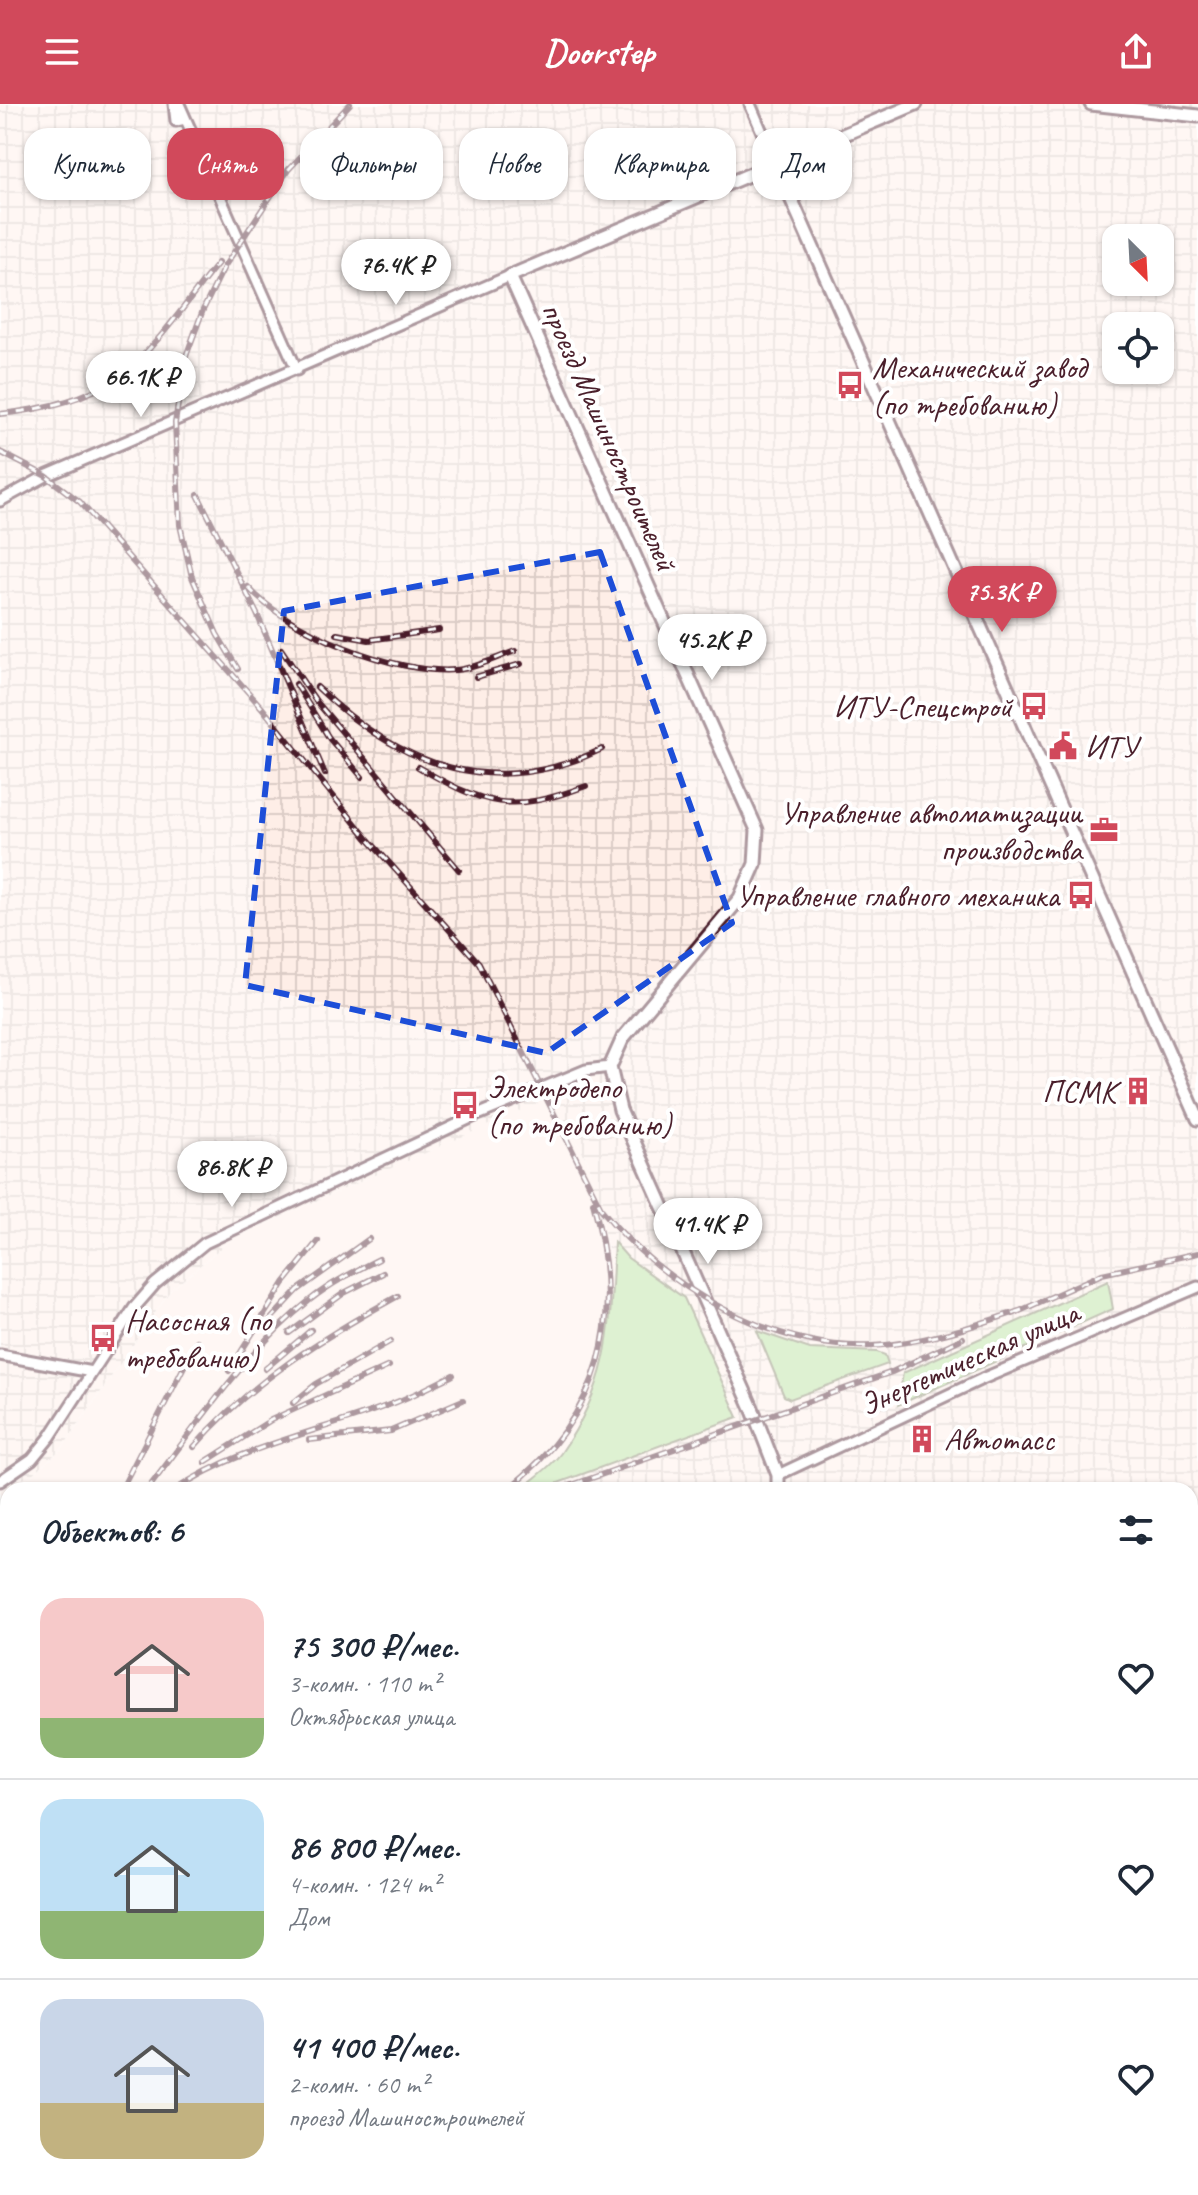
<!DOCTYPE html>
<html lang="ru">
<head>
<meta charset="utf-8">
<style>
  :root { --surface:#fff; --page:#f2f2f3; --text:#1f2937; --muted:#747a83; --line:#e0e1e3; --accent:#d1495b }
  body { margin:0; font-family:Caveat,sans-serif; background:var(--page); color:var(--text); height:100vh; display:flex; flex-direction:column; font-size:30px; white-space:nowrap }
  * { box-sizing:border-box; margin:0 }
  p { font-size:26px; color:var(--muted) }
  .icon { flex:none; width:44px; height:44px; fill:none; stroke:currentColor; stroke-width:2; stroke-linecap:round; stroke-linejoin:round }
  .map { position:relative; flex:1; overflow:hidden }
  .drawer { position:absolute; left:0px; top:1378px; width:1198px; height:714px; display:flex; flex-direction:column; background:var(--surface); border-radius:24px 24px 0 0; box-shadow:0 2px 6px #0004 }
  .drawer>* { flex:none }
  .top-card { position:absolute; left:24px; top:24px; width:1150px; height:72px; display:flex; gap:16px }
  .needle { width:52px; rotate:156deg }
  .fabs { position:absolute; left:1102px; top:120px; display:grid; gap:16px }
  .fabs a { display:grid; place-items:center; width:72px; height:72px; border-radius:16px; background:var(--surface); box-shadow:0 2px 6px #0004; font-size:40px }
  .price { position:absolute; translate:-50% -68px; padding:0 18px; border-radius:28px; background:#fff; color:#222; font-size:26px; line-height:52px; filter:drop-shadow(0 2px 4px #0008) }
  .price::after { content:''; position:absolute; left:50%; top:48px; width:24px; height:18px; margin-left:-12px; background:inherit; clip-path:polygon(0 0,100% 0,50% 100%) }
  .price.active { background:var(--accent); color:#fff }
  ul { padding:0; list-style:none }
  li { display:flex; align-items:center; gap:24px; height:200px; padding:0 40px }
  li+li { border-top:2px solid var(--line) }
  li span { display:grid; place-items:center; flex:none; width:224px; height:160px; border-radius:24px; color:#555 }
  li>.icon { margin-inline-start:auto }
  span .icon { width:96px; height:96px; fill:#fffc; stroke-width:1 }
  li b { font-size:34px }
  h2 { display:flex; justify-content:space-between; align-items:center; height:96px; padding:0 40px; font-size:34px }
  .pill { padding:0 28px; border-radius:24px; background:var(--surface); box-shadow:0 2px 6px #0004; font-size:28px; line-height:72px }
  .pill.active { background:var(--accent); color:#fff }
  header { display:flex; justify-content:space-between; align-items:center; height:104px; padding:0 40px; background:var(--accent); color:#fff; font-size:36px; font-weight:700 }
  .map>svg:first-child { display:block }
  .built { fill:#feeee7 }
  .industrial { fill:url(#industrial-grid); fill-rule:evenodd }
  .green { fill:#b6e09c; stroke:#808064; stroke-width:2 }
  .water { fill:url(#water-rules); stroke:#728f9f; stroke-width:2 }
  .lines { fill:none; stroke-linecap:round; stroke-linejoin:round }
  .minor-casing { stroke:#4a1f2b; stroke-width:15 }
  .tertiary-casing { stroke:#4a1f2b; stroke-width:17 }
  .minor { stroke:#fff; stroke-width:9 }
  .tertiary { stroke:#fff; stroke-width:11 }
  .rail-casing { stroke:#4a1f2b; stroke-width:6 }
  .rail { stroke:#fff; stroke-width:3; stroke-dasharray:9; stroke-linecap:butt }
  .marked { fill:none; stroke:#1d4ed8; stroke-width:6; stroke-dasharray:16 10; stroke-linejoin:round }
  .labels { text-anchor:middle; stroke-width:8; stroke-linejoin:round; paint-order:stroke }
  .poi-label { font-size:32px; fill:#4a1f2b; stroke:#fff; text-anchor:start }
  .street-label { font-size:32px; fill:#4a1f2b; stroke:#fff }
</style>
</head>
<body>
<header><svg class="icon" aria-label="menu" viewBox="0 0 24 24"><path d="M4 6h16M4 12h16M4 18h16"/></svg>Doorstep<svg class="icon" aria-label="share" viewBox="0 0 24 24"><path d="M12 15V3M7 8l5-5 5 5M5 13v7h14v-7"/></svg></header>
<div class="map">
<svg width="1198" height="2091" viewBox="0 0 1198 2091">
  <defs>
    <pattern id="industrial-grid" width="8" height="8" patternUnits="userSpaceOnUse" patternTransform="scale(2)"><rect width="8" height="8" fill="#feeee7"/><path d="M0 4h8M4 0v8" fill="none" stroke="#dbccc6"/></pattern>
    <pattern id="water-rules" width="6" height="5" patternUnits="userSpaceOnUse" patternTransform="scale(2)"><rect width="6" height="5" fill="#8dd9ec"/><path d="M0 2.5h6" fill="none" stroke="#7bbacb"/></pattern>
  </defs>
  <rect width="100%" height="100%" fill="#fff"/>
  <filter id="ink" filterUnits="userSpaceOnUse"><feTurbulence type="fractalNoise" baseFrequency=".0125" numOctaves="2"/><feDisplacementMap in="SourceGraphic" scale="16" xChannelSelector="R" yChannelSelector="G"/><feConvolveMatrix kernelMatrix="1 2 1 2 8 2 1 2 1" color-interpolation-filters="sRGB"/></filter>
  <g filter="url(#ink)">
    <!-- built -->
    <path class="built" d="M552,992L589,1060L613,1168L610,1234L598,1282L560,1351L520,1386H8V1604L0,1611V1383L31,1372L63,1343L170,1187L231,1135Z"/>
    <!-- industrial -->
    <path class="industrial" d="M0,0H1198V2091H0V1611L8,1604V2084H1190V1386H520L560,1351L598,1282L610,1234L613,1168L589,1060L552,993L231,1135L170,1187L63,1343L31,1372L0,1383ZM1116,134H1160V178H1116ZM1116,222H1160V266H1116Z"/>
    <!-- green -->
    <path class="green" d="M614,1138L628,1154L684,1194L738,1313L539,1386H520C533,1375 551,1363 561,1349C612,1276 610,1222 614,1138Z
      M1108,1177L1113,1205L898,1301L903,1269Z
      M757,1227L810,1245L877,1248L885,1251L888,1260L790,1295L784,1292Z
      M5,1903L8,1904V2052L0,2054V1905Z"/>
    <!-- water -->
    <path class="water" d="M0,1817L8,1821V1904L0,1905Z"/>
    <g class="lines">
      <defs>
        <path id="minor" d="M174,0L176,17L185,15
          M179,0L297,266
          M750,0L775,58
          M0,397L46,372L510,172
          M0,1251L92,1268
          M778,1371L982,1275L1198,1183
          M0,1377L32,1355L50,1333L134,1204L155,1180L205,1139L475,1012L586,966L610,963"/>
        <path id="tertiary" d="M1091,0L1198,12
          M775,58L1198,1015
          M778,1386V1371L752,1304L620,1006L610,963L623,934L740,794L755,760L757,726L510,172L916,0
          M747,2084L748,2091"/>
      </defs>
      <!-- minor casing -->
      <use href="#minor" class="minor-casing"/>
      <!-- tertiary casing -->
      <use href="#tertiary" class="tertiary-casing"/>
      <!-- minor -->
      <use href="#minor" class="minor"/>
      <!-- tertiary -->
      <use href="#tertiary" class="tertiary"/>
      <defs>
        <path id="rail" d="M0,310C39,306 83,297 116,274C154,249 189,194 218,159
          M0,348L46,372L80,398L263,605L367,734L479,859L602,1106C662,1182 773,1247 873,1242C925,1239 973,1222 1022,1206
          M198,391L257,510L325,670
          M248,483C287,528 397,571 456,566C476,564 496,554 515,547
          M337,530L369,536L439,526
          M281,545L316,597L459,766
          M238,565L217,530L192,473L180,421L175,319L185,255L203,206L224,163L288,66L350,0
          M476,573L521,560
          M296,580L329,634L362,673
          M317,583C400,663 494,697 602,645
          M418,663C486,702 510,710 586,682
          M1013,1210L1102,1170L1198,1149
          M270,1216L298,1186L369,1135
          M289,1229L344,1189L383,1169
          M265,1265L311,1226
          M229,1267L284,1179L318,1137
          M293,1299L316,1280L391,1237
          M309,1336L391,1327L463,1296
          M194,1343C249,1279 325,1232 398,1192
          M205,1358L271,1316L389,1262
          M121,1386L197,1237
          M147,1386C197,1321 246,1247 310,1196C331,1179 355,1167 379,1155
          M175,1386C238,1343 316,1329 386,1302C409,1294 431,1282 453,1271
          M507,1386C604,1309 625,1214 593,1098
          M558,1386L892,1268L963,1234
          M0,1552L8,1543
          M0,1602L8,1593
          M0,2067L8,2065"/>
      </defs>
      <!-- rail casing -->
      <use href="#rail" class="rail-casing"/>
      <!-- rail -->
      <use href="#rail" class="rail"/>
    </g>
  </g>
  <!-- marked area -->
  <path d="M0 0H1198V2091H0ZM600,448L732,819L546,949L245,881L284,507Z" fill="#fff" fill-opacity=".55" fill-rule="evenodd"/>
  <path class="marked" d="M600,448L732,819L546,949L245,881L284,507Z"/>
  <!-- icons -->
  <defs>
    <symbol id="bus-bare" viewBox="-9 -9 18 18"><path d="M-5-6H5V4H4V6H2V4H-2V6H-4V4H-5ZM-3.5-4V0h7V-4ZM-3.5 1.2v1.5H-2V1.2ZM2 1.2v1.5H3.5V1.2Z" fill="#d1495b" stroke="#fff" stroke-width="2.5" paint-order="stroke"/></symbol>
    <symbol id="civic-bare" viewBox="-9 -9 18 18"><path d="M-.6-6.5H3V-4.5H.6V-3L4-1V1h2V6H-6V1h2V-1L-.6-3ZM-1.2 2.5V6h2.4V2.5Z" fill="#d1495b" stroke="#fff" stroke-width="2.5" paint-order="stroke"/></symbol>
    <symbol id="office-bare" viewBox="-9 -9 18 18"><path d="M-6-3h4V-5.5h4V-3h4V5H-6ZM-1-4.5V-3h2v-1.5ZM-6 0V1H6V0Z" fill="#d1495b" stroke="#fff" stroke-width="2.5" paint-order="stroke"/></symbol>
    <symbol id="building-bare" viewBox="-9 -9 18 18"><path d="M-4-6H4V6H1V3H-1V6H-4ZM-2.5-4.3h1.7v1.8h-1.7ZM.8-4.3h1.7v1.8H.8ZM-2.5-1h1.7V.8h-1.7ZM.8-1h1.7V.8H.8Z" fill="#d1495b" stroke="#fff" stroke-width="2.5" paint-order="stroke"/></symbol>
  </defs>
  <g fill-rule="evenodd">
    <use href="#bus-bare" x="830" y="261" width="40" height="40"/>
    <use href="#bus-bare" x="1014" y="582" width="40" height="40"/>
    <use href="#civic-bare" x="1043" y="622" width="40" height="40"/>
    <use href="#office-bare" x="1084" y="706" width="40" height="40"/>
    <use href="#bus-bare" x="1061" y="771" width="40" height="40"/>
    <use href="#building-bare" x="1118" y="967" width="40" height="40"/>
    <use href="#bus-bare" x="445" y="981" width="40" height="40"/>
    <use href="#bus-bare" x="83" y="1214" width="40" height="40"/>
    <use href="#building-bare" x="902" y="1315" width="40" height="40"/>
  </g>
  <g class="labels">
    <!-- poi labels -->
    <g class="poi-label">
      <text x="872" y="274">Механический завод<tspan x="872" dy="37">(по требованию)</tspan></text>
      <text x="1012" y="613" text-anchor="end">ИТУ-Спецстрой</text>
      <text x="1085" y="653">ИТУ</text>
      <text x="1082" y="719" text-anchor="end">Управление автоматизации<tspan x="1082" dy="37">производства</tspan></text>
      <text x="1059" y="802" text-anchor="end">Управление главного механика</text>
      <text x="487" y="994">Электродепо<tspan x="487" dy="37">(по требованию)</tspan></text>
      <text x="1116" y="998" text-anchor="end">ПСМК</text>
      <text x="125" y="1227">Насосная (по<tspan x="125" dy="37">требованию)</tspan></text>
      <text x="944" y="1346">Автотасс</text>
    </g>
    <!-- street labels -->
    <g class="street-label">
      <text transform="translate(610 332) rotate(66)" y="11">проезд Машиностроителей</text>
      <text transform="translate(969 1254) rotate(-24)" y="11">Энергетическая улица</text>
    </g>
  </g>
</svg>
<div class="fabs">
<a><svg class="needle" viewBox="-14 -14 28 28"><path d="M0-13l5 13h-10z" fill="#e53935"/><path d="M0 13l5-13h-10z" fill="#747a83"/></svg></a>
<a><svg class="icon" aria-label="locate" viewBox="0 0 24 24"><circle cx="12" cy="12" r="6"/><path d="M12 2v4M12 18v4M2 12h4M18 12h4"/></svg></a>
</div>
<b class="price" style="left:396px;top:203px">76.4K ₽</b>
<b class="price" style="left:141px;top:315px">66.1K ₽</b>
<b class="price active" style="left:1002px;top:530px">75.3K ₽</b>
<b class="price" style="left:712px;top:578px">45.2K ₽</b>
<b class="price" style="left:232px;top:1105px">86.8K ₽</b>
<b class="price" style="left:708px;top:1162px">41.4K ₽</b>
<div class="top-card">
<a class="pill">Купить</a>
<a class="pill active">Снять</a>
<a class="pill">Фильтры</a>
<a class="pill">Новое</a>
<a class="pill">Квартира</a>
<a class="pill">Дом</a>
</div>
<section class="drawer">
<h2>Объектов: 6<svg class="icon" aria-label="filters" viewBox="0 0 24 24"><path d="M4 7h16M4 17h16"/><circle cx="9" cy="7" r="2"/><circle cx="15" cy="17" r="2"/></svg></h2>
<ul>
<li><span style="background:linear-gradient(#f6c9c9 75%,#8fb573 0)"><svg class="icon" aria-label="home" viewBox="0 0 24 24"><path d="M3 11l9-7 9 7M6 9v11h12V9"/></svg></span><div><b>75 300 ₽/мес.</b><p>3-комн. · 110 m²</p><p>Октябрьская улица</p></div><svg class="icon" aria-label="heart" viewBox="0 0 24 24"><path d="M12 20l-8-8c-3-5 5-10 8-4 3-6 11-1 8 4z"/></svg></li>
<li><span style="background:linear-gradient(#bfe0f5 70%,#8fb573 0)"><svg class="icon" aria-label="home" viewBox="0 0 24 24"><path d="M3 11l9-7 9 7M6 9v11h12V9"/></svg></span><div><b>86 800 ₽/мес.</b><p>4-комн. · 124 m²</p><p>Дом</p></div><svg class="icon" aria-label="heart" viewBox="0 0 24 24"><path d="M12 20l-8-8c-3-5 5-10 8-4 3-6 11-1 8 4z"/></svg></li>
<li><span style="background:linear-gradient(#c9d6e8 65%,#c2b280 0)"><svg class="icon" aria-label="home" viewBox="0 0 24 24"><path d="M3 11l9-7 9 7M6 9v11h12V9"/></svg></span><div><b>41 400 ₽/мес.</b><p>2-комн. · 60 m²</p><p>проезд Машиностроителей</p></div><svg class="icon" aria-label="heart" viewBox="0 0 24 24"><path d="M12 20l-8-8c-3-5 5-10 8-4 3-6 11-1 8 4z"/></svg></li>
</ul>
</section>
</div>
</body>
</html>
